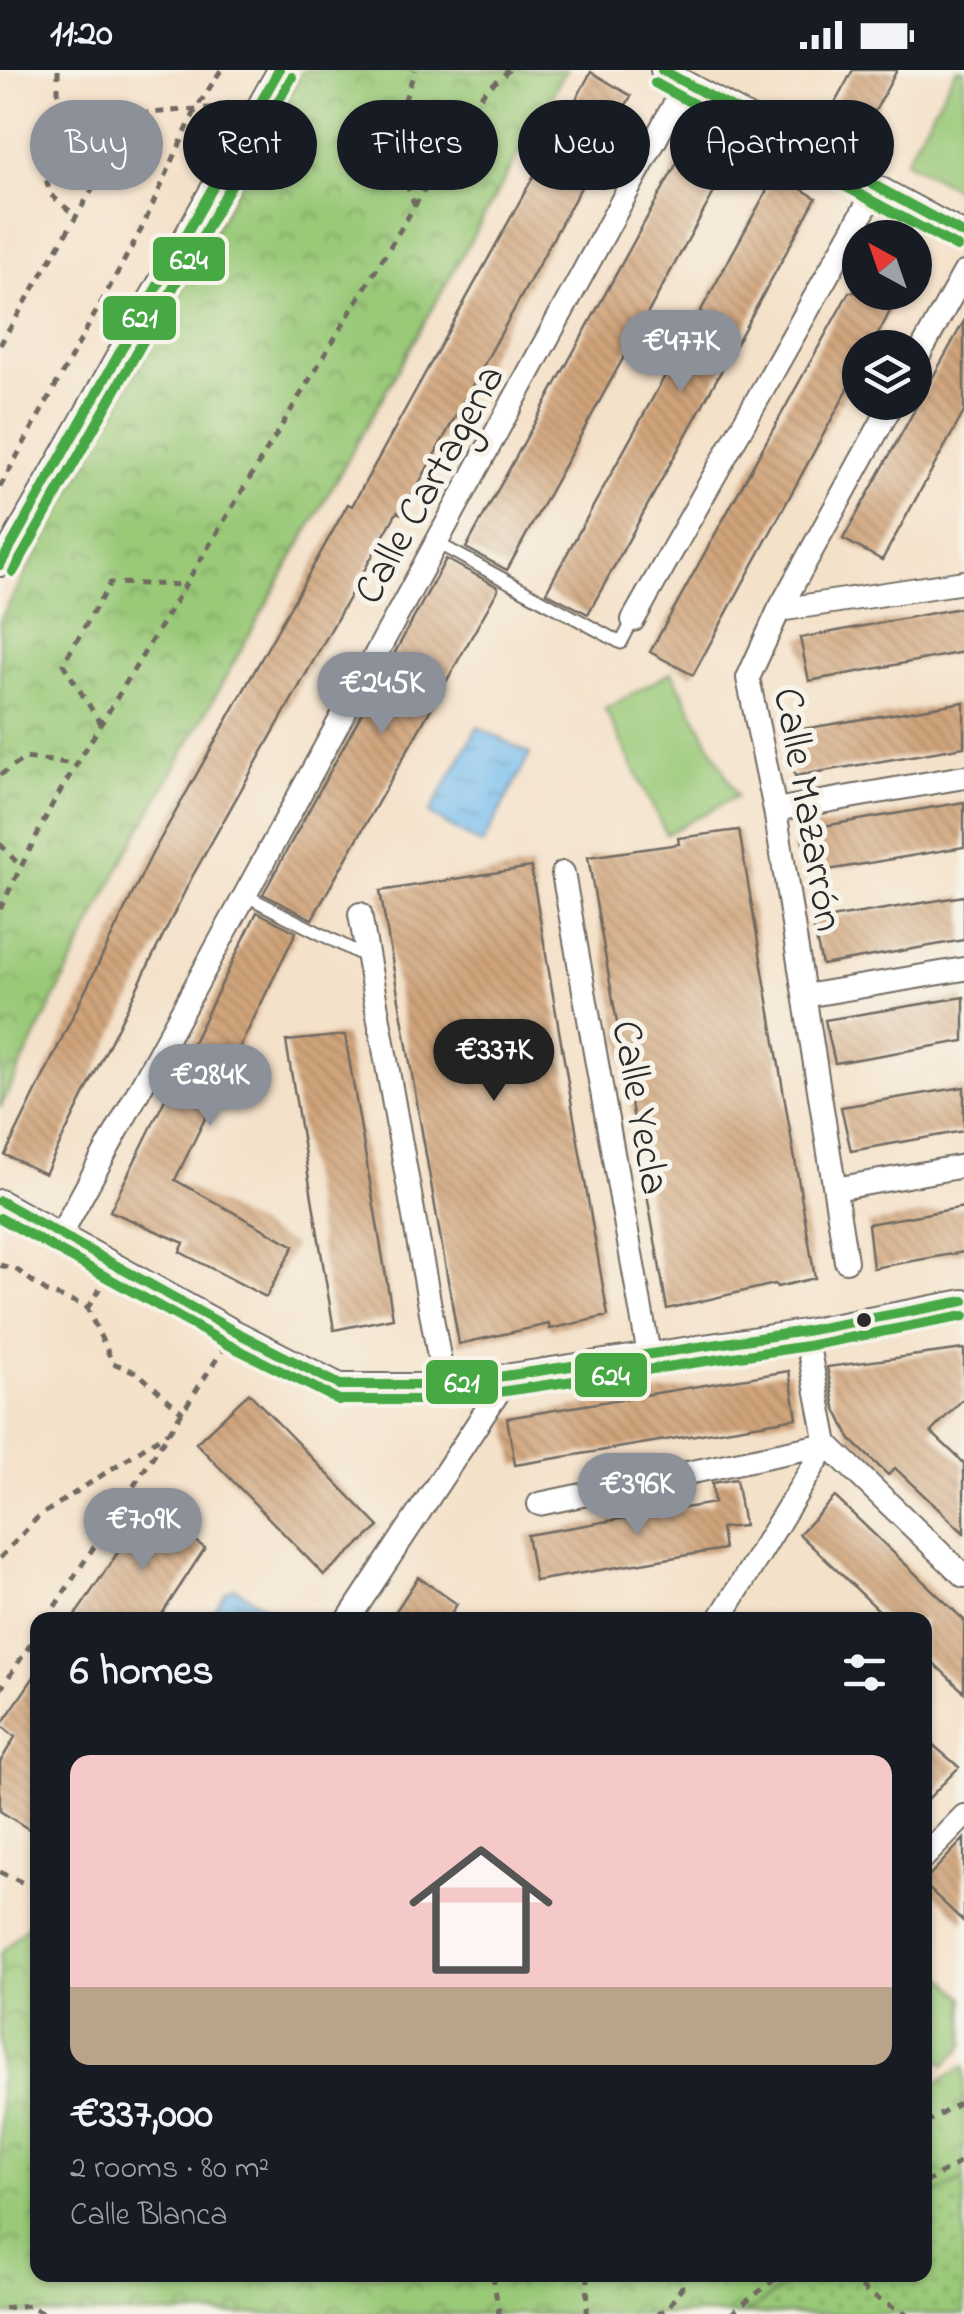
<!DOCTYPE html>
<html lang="en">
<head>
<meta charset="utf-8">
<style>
  :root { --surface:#171b24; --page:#242831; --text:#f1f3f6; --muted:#9ea1a6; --line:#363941; --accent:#8c9099 }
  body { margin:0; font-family:"Indie Flower",sans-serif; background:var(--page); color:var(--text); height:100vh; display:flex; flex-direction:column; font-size:38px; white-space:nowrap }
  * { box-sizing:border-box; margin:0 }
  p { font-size:32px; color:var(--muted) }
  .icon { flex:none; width:55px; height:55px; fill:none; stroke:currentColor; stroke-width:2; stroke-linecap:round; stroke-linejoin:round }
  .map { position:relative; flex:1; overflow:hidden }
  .details { position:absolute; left:30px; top:1542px; width:902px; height:670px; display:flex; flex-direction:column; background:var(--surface); border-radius:20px; box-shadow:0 2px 8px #0004 }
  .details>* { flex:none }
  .top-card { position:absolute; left:30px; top:30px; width:905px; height:90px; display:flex; gap:20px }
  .needle { width:65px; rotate:320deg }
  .controls { position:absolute; left:842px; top:150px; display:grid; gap:20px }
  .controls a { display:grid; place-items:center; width:90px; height:90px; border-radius:50%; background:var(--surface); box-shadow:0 2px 8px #0004; font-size:50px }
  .price { position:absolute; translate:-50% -85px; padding:0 22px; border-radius:35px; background:var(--accent); color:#fff; font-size:32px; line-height:65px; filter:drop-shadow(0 2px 5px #0008) }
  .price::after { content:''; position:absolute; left:50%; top:60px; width:30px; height:22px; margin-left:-15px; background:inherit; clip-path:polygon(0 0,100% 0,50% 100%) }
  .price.on { background:#222; color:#fff }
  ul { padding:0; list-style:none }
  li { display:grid; align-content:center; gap:20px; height:530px; padding:0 40px }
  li+li { border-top:2px solid var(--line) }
  li span { display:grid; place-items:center; height:310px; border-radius:20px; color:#555 }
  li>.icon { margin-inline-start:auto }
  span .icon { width:180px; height:180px; fill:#fffc; stroke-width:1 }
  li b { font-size:42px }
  h2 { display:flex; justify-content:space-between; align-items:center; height:120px; padding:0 40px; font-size:42px }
  .chip { padding:0 35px; border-radius:45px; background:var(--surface); box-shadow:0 2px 8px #0004; font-size:35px; line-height:90px }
  .chip.on { background:var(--accent); color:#fff }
  .status { display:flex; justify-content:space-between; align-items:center; height:70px; padding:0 50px; background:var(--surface); direction:ltr }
  .status svg { height:28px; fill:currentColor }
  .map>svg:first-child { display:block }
  .grass { fill:url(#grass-dots); stroke:#627a52; stroke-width:2.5 }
  .park { fill:url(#park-crowns); stroke:#627a52; stroke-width:2.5 }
  .pitch { fill:#9ac978; stroke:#627a52; stroke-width:2.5 }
  .water { fill:url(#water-ripples); stroke:#52758e; stroke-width:2.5 }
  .building { fill:url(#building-back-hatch) }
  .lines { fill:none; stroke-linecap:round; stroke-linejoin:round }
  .service-casing { stroke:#716b62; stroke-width:15 }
  .minor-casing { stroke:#716b62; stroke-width:26 }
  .path { stroke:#716b62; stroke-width:5; stroke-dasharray:8 8; stroke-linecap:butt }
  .service { stroke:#fff; stroke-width:11 }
  .minor { stroke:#fff; stroke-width:22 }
  .bus-1-casing { stroke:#f7f3e8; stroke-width:18 }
  .bus-2-casing { stroke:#f7f3e8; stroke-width:18 }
  .bus-1 { stroke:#47a944; stroke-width:10 }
  .bus-2 { stroke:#47a944; stroke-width:10 }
  .bus-dot { fill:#2b2b2b; stroke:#f7f3e8; stroke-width:4 }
  .labels { text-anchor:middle; stroke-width:10; stroke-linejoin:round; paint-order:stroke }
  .street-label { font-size:42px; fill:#2b2b2b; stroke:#f7f3e8 }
  .line-badge { stroke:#f7f3e8; stroke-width:4 }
  .badge-label { font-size:28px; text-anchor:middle; font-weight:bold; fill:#fff }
</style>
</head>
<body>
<div class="status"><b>11:20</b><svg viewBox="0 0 49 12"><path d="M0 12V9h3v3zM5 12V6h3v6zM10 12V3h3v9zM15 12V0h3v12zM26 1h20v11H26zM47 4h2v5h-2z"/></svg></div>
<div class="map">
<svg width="964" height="2244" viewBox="0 0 964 2244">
  <defs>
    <pattern id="grass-dots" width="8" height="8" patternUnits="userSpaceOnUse" patternTransform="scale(2.5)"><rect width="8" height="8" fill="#9ac978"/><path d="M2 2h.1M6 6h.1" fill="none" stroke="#7ea363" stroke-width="1.8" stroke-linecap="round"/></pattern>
    <pattern id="park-crowns" width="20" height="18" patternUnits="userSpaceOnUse" patternTransform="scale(2.5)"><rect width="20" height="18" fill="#9ac978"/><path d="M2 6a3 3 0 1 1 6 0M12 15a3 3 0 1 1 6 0" fill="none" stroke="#7ea363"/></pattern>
    <pattern id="water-ripples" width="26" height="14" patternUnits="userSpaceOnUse" patternTransform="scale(2.5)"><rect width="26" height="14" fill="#79bff0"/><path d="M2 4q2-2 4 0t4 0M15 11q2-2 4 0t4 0" fill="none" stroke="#639bc3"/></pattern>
    <pattern id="building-back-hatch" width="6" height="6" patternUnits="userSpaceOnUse" patternTransform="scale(2.5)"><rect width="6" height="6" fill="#d1a57c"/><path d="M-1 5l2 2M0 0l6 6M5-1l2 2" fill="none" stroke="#aa8766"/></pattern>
  </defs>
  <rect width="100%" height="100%" fill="#f7f3e8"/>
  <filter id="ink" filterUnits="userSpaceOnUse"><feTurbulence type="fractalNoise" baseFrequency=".01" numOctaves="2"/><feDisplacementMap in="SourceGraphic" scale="20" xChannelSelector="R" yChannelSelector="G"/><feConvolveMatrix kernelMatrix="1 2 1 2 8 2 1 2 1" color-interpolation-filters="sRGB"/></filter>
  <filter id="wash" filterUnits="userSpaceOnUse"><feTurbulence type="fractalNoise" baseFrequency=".0048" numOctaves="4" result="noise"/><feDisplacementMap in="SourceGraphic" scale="40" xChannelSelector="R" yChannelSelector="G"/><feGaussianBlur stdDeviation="2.25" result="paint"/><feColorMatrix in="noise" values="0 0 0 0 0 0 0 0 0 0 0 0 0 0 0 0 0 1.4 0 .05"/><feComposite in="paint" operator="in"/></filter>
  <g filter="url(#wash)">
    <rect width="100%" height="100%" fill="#f4e1c9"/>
    <!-- grass -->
    <path class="grass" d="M964,2110V2244H746L800,2205H925V2129Z"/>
    <!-- park -->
    <path class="park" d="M303,0H566L127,783L0,1038V550Z
      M37,1846L38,2205H800L746,2244H0V1884Z
      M964,1996V2110L925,2129V2020Z"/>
    <!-- pitch -->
    <path class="pitch" d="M956,0H964V111L959,120L905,91Z
      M672,602L737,726L666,764L605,639Z
      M925,1890L964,1927V1975L945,1995L925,1976Z"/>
    <!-- water -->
    <path class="water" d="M478,657L530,684L482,775L429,744Z
      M235,1518L238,1520L286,1550H208L226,1523Z"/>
    <g id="blocks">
      <!-- building -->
      <path class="building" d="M853,0H897L866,58L831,40Z
        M591,2L631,26L402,444L397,442L192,807L45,1104L5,1085L152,784L348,434L352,436Z
        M695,60L735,84L507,500L466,478Z
        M776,104L816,128L588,544L546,522Z
        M849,222H900L871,278H860V297L693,605L650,582Z
        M964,251V342L882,490L843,469Z
        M446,489L498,517V520L312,849L263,824Z
        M960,538L964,558V582L809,611L800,568Z
        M964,632V677L795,706L785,662Z
        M964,732V777L810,803L800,760Z
        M739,760L815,1208L777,1217L775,1214L667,1239L588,787L679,774L678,768Z
        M531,797L608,1246L550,1259L549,1254L459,1274L380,821Z
        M964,826V870L822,895L812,851Z
        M257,842L296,862L175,1110L294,1176L266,1227L180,1182L184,1173L110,1141Z
        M964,927V971L835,993L825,950Z
        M345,965L393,1248L334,1260L286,971Z
        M964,1017V1061L851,1081L841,1037Z
        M964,1137V1182L873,1198L868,1154Z
        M964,1279V1328L931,1362L964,1393V1463L895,1398L888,1405L851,1370L835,1337L827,1297Z
        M789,1301L797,1348L515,1395L507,1348Z
        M249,1323L379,1457L324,1505L196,1373Z
        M736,1409L744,1456L721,1458L724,1479L535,1511L527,1465L714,1433L712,1413Z
        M835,1427L964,1550V1622L925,1585V1550H889L799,1464Z
        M148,1438L205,1478L158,1550H72Z
        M418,1507L457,1534L447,1550H390Z
        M38,1601V1765L0,1741V1692L15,1667L1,1655Z
        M925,1668L959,1697L925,1732Z
        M964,1769V1852L925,1815V1810Z"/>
    </g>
  </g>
  <g filter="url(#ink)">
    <use href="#blocks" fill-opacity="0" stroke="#716b62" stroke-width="2.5"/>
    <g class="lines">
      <defs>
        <path id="service" d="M437,473L621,573L633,550
          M245,825L366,887"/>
        <path id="minor" d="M662,0L964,164
          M915,292L964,203
          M0,495L279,0
          M779,540L964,512
          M633,550L877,117
          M775,740L964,707
          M563,803L649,1285
          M360,844L444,1315
          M805,926L964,899
          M835,1119L964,1096
          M0,1131L234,1261L340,1315H444L805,1261L964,1231
          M61,1164L686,13
          M846,1191L775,740L748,608L779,540L893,332
          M539,1434L827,1374L964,1506
          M348,1550L509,1306
          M719,1550L827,1374L805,1261
          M925,1786L964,1746"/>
      </defs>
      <!-- service casing -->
      <use href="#service" class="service-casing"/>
      <!-- minor casing -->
      <use href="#minor" class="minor-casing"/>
      <!-- path -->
      <path class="path" d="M58,0V36L46,79L45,106L51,125L77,147
        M415,136L390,73L415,0
        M0,275L137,44L232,36
        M0,417L142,158L196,39L221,0
        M101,654L63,594L110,513L185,515
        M0,705L25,688L76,694
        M0,774L21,797
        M0,839L52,735L483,23L509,0
        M0,1195L17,1200L47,1222L86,1236L113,1293L138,1303L183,1343
        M87,1239L101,1216
        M0,1488L38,1447L168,1362
        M46,1550L222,1281
        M0,1620L38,1563
        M0,1802L38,1820
        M925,2053L964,2031
        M925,2113L964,2090
        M493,2205L499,2244
        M739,2205L750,2211L766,2205
        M851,2205L868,2224L908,2244
        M4,2238L29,2235L45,2244
        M587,2244L588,2205
        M657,2244L667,2239L682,2217L677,2205
        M731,2244L780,2205"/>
      <!-- service -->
      <use href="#service" class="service"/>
      <!-- minor -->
      <use href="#minor" class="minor"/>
      <defs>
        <path id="bus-1" d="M662,0L964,164
          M0,495L279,0
          M0,1131L234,1261L340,1315H444L805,1261L964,1231"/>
        <path id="bus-2" d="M655,13L957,177
          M13,502L292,7
          M0,1148L227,1274L339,1330H446L807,1276L964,1246"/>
      </defs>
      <!-- bus-1 casing -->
      <use href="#bus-1" class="bus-1-casing"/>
      <!-- bus-2 casing -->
      <use href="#bus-2" class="bus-2-casing"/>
      <!-- bus-1 -->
      <use href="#bus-1" class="bus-1"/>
      <!-- bus-2 -->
      <use href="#bus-2" class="bus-2"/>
    </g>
  </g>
  <!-- markers -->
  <circle class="bus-dot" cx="864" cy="1250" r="9"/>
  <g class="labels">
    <!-- street labels -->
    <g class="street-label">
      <text transform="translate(427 413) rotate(-61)" y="15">Calle Cartagena</text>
      <text transform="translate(811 739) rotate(80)" y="15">Calle Mazarrón</text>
      <text transform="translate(643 1037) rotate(80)" y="15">Calle Yecla</text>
    </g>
  </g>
  <g class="line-badge">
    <rect x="151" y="165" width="76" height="48" rx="10" fill="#47a944"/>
    <rect x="101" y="224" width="77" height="48" rx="10" fill="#47a944"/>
    <rect x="573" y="1281" width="76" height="48" rx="10" fill="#47a944"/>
    <rect x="424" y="1288" width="76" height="48" rx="10" fill="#47a944"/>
  </g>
  <g class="badge-label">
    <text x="189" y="199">624</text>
    <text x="140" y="257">621</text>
    <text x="611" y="1315">624</text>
    <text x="462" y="1322">621</text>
  </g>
</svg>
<div class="controls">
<a><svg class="needle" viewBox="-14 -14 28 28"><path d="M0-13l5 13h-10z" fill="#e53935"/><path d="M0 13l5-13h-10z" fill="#9ea1a6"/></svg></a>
<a><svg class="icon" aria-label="layers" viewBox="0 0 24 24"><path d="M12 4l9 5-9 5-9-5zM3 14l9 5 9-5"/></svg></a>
</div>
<b class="price" style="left:681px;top:325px">€477K</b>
<b class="price" style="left:382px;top:667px">€245K</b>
<b class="price on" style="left:494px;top:1034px">€337K</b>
<b class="price" style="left:210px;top:1059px">€284K</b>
<b class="price" style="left:637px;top:1468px">€396K</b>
<b class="price" style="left:143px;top:1503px">€709K</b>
<div class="top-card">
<a class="chip on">Buy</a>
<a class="chip">Rent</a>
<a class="chip">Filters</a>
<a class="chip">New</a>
<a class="chip">Apartment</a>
</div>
<section class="details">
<h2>6 homes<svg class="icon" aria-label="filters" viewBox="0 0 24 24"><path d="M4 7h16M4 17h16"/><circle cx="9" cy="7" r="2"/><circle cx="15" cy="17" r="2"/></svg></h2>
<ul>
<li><span style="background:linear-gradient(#f6c9c9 75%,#b9a48a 0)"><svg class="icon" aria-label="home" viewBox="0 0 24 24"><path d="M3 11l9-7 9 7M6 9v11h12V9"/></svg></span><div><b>€337,000</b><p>2 rooms · 80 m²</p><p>Calle Blanca</p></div></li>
</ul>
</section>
</div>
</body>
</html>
